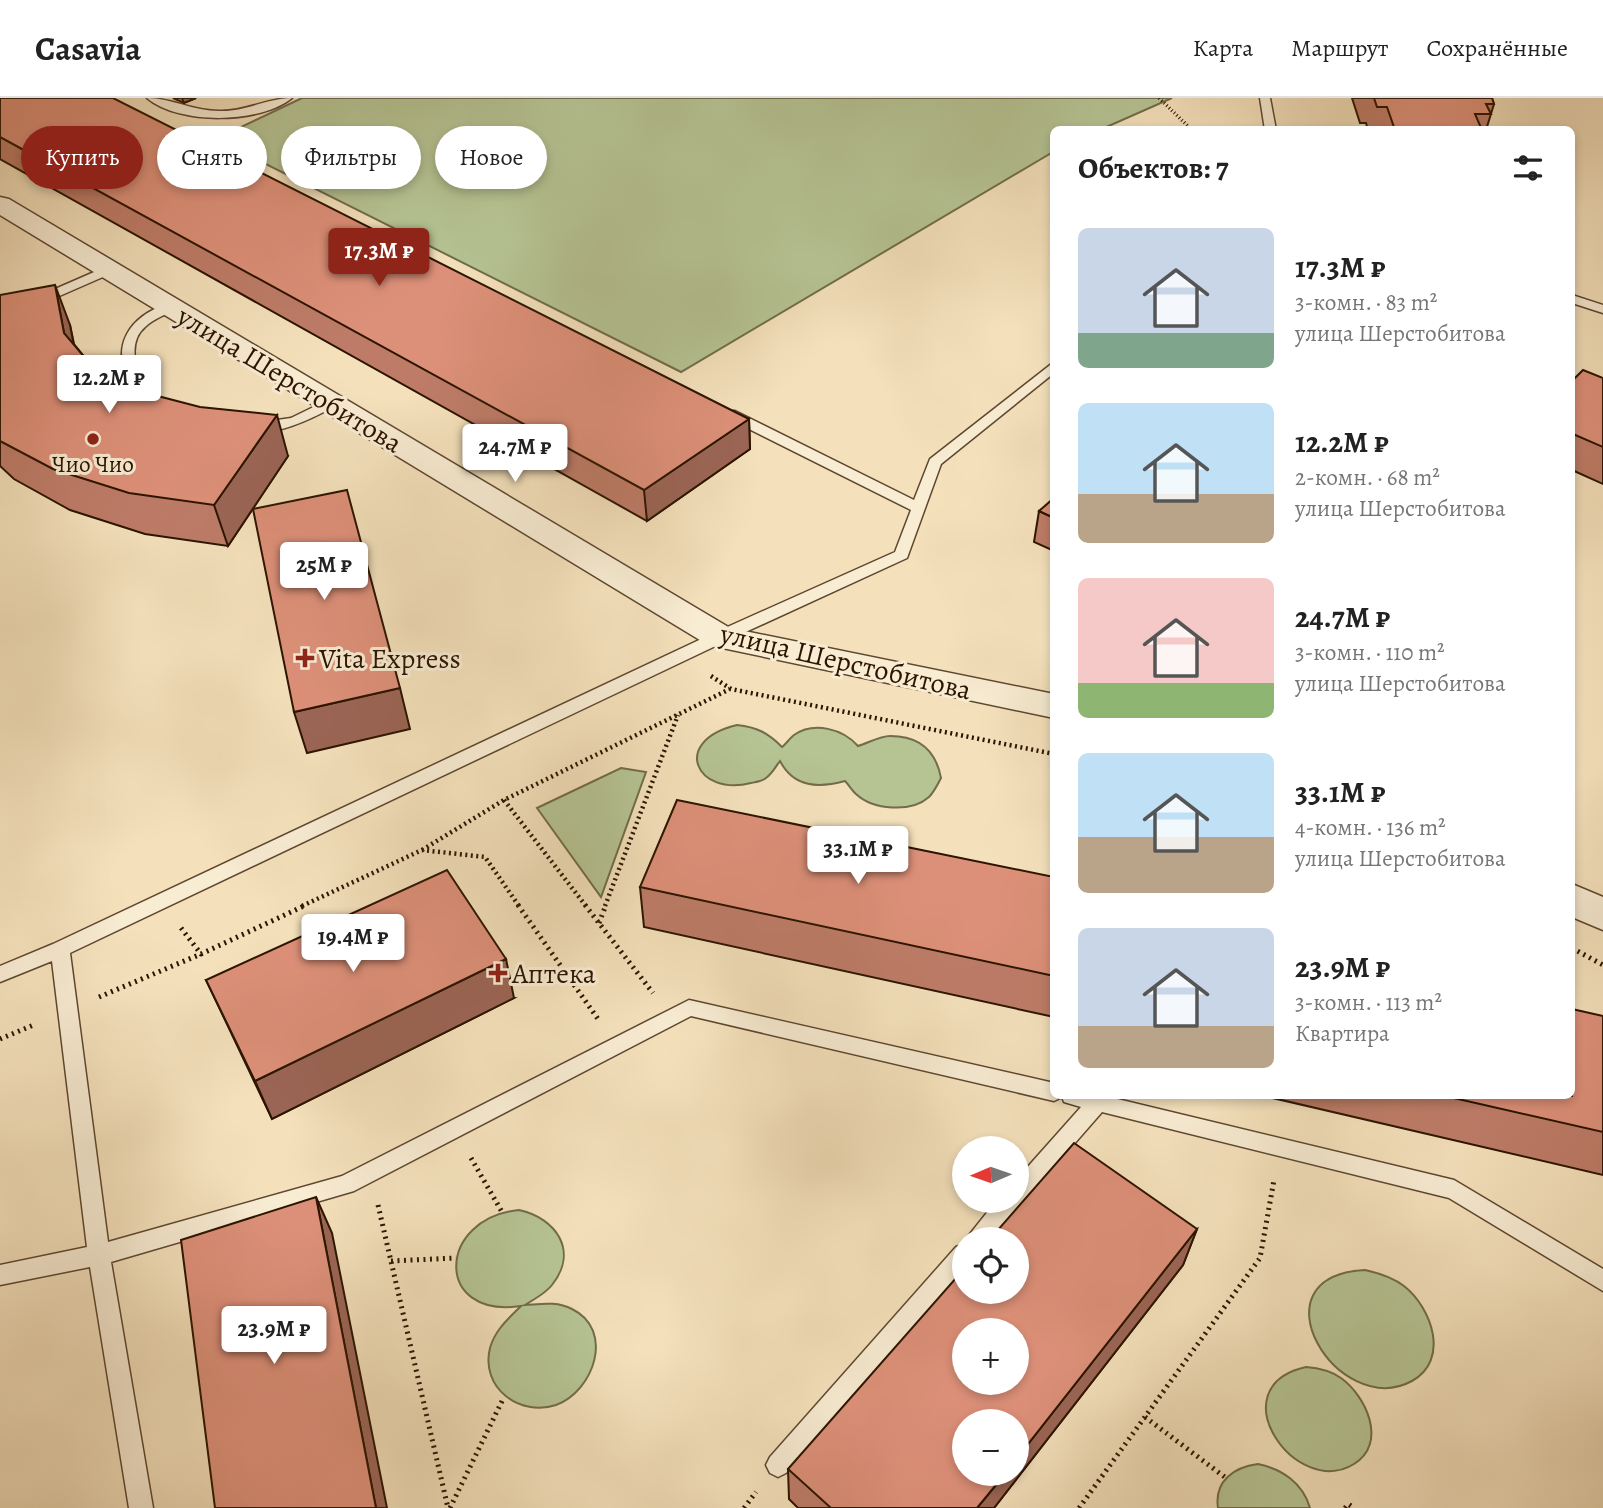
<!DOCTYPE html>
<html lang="ru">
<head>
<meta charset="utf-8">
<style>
  :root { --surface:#fff; --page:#f6f6f6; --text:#222; --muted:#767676; --line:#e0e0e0; --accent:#8f2418 }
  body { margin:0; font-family:Alegreya,serif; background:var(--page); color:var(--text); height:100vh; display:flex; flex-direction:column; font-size:26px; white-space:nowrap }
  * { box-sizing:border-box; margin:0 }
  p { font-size:23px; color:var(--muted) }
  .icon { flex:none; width:38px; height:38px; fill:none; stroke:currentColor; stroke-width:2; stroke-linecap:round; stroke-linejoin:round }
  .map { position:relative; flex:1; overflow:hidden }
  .sheet { position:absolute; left:1050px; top:28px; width:525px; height:973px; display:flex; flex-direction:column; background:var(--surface); border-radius:10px; box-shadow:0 4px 10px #0003 }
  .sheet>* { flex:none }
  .hud { position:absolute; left:21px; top:28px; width:665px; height:63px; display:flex; gap:14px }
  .needle { width:46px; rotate:268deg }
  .tools { position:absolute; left:952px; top:1038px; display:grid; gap:14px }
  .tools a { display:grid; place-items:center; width:77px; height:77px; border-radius:50%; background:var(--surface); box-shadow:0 4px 10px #0003; font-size:35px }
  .price { position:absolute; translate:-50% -60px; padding:0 16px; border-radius:7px; background:#fff; color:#222; font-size:23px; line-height:46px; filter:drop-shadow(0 2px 4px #0008) }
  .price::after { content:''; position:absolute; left:50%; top:42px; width:21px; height:16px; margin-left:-10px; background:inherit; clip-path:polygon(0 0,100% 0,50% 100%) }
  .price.active { background:var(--accent); color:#fff }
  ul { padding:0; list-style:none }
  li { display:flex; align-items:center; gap:21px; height:175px; padding:0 28px }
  li span { display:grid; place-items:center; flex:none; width:196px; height:140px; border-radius:10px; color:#555 }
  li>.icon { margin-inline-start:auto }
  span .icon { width:84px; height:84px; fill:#fffc; stroke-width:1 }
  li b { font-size:30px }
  h2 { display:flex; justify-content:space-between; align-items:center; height:84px; padding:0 28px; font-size:30px }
  .tag { padding:0 24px; border-radius:32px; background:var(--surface); box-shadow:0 4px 10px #0003; font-size:24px; line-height:63px }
  .tag.active { background:var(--accent); color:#fff }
  header { display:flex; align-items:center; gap:42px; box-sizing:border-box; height:98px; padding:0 35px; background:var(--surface); border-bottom:2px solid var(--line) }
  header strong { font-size:33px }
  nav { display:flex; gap:38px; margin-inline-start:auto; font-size:24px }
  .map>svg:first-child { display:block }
  .green { fill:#b6c494; stroke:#716c4a; stroke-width:2 }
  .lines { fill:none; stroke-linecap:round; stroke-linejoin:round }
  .service-casing { stroke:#5e472f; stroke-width:3 }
  .minor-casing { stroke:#5e472f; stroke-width:3 }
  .path-far2 { stroke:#2c1400; stroke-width:3.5; stroke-dasharray:1 2.5; stroke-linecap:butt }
  .path-far1 { stroke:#2c1400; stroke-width:4.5; stroke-dasharray:2 3.5; stroke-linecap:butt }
  .path { stroke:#2c1400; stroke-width:5; stroke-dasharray:2 4.5; stroke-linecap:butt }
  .service { fill:#f8ecd3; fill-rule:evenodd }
  .minor { fill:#f8ecd3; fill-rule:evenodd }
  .wall { fill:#be7c68; stroke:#2c1400; stroke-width:2 }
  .shaded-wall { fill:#9b6555; stroke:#2c1400; stroke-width:2 }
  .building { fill:#dd9079; stroke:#2c1400; stroke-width:2; fill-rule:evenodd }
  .poi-dot { fill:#8f2418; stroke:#f8ecd3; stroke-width:2.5 }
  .labels { text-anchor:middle; stroke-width:6; stroke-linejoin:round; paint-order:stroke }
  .far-poi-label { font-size:23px; fill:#2c1400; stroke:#f8ecd3 }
  .street-label { font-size:28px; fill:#2c1400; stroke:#f8ecd3 }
  .poi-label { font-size:28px; fill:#2c1400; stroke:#f8ecd3; text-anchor:start }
</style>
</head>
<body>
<header>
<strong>Casavia</strong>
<nav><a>Карта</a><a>Маршрут</a><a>Сохранённые</a></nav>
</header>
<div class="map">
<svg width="1603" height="1410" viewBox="0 0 1603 1410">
  <rect width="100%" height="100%" fill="#f4e1bc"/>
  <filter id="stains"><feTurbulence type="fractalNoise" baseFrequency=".00286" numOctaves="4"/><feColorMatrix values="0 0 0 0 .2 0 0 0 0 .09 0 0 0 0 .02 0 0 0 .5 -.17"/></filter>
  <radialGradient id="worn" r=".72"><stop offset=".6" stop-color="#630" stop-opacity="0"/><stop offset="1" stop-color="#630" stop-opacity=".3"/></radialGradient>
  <!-- green -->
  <path class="green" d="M302,0H1172L1102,31L1054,32L1053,54L681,274L216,41Z
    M737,627C757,629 768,635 782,649C786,646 790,640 794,637C814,623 843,631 858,648C868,645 880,638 890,638C919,638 936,653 941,680C938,686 934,694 929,699C911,715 873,712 856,696C852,693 849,687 845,683C819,690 794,690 780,663C776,668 772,676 766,680C763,683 756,684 751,685C696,699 670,643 737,627Z
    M621,670L646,674L601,799L537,710Z
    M519,1112C556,1120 579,1153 552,1187C545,1196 534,1201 525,1207C541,1206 557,1203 572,1211C615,1232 594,1293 556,1307C520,1319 480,1290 490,1250C495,1232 508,1221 521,1208C433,1221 437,1120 519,1112Z
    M1365,1172C1379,1175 1392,1179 1404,1188C1432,1210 1450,1262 1412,1283C1338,1323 1249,1178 1365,1172Z
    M1306,1269C1319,1270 1331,1273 1341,1280C1366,1298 1388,1345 1354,1366C1296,1402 1217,1289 1306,1269Z
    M1258,1366C1282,1371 1303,1385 1310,1410H1218C1214,1383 1234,1369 1258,1366Z"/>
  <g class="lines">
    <defs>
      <path id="service" d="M147,0C172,0 195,14 222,13C247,13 268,0 292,0C260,26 179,27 147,0Z
        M1260,0H1270L1276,32H1265Z
        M108,168L112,169V175L0,224V215Z
        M1572,197L1603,207V215L1572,205Z
        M170,205L176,209L174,212C165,217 153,221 145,229C127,244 135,275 148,291C153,297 160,301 165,307L158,311C147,308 139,299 133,290C108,250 128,218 170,205Z
        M1054,264V275L941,366L907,460L726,543L70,855L108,1144L342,1078L689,902L1054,985V998H1105L1454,1082L1603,1171V1193L1449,1100L1102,1014L991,1141H966L997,1102H1017V1081L1081,1009L1064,1004L1062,999L1054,1003L691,918L354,1093L111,1164L153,1410H129L90,1169L0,1187V1167L87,1149L52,863L0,884V868L53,846L714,535L895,454L911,412L725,319V313H735L914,402L930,361Z
        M330,301L337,305L335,308C317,318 267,344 249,329L256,325L291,320Z
        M964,1146V1172L786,1375L778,1379L770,1375L766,1367L770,1359L956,1149Z"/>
      <path id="minor" d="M0,99L9,101L730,530L1054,596V620L708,547L0,117Z
        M1572,786L1603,799V832L1572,819Z"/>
    </defs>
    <!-- service casing -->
    <use href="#service" class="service-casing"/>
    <!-- minor casing -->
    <use href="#minor" class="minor-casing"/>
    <!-- path-far2 -->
    <path class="path-far2" d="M1159,0L1192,32"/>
    <!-- path-far1 -->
    <path class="path-far1" d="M711,578L731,591L1054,656
      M504,702L586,808
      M422,752L504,702L730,591
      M302,808L422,752L485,759L519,808
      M605,808L678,617"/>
    <!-- path -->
    <path class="path" d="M518,807L598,921
      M585,807L653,895
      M599,825L606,807
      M181,830L201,856L306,807
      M1572,850L1603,867
      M99,899L201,856
      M0,941L36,926
      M471,1060L502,1114
      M378,1107L448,1410
      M391,1163L456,1160
      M1145,1319L1226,1380
      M450,1410L504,1299
      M744,1410L756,1394
      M1079,1410L1260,1160L1274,1082
      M1345,1410L1348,1406L1354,1410"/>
    <!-- service -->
    <use href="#service" class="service"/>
    <!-- minor -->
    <use href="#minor" class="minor"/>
  </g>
  <!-- wall -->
  <path class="wall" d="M0,0L749,321L750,351L647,423L0,61Z
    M173,0H196L184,5Z
    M1352,0H1492L1494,6L1486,32H1368L1366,25H1360Z
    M0,197L70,227L74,246L86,261L115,281L288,358L228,448L145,436L70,412L14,381L0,368Z
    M1603,280V386L1572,372V283Z
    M1039,413L1054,420V453L1034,444Z
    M1054,779V919L644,829L640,789Z
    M206,882L514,900L272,1021Z
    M1603,918V1077L1264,998H1572Z
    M1197,1131L1183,1167L994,1410H798L789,1401L788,1371Z"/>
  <!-- shaded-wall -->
  <path class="shaded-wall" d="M182,0H196L184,5Z
    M55,187L70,227L79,275L64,235Z
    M277,317L288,358L228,448L214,407Z
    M749,321L750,351L647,423L644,392Z
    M400,590L410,631L307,655L294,614Z
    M506,861L514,900L272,1021L255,983Z
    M316,1099L332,1135L387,1410H376Z
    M1197,1131L1183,1167L994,1410H977L1005,1376H1017V1360Z"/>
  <!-- building -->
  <path class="building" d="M0,0H113L749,321L644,392L0,39Z
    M1374,0H1492L1494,6H1486L1491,16H1475L1482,32H1395L1387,9H1377Z
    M55,187L64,235L86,261L115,281L150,296L200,309L277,317L214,407L129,395L53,371L0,343V197Z
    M1583,272L1603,280V349L1573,336L1572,337V283Z
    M347,392L400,590L294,614L253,411Z
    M1054,400V420L1039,413Z
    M677,702L1054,779V878L640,789Z
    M447,772L506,861L255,983L206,882Z
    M1572,911L1603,918V1034L1445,998H1572Z
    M1074,1045L1197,1131L1017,1360V1323H964V1376H1005L977,1410H831L788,1371L964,1171V1194H1017V1141H990ZM964,1232H1017V1284H964Z
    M316,1099L376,1410H215L181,1142Z"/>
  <!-- markers -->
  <g class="poi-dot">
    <circle cx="93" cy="341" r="7"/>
    <path d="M301.5 549.5h7v7h7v7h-7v7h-7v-7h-7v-7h7z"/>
    <path d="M494.5 864.5h7v7h7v7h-7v7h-7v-7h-7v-7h7z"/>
  </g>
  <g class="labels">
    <!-- far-poi labels -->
    <g class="far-poi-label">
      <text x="93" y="374">Чио Чио</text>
    </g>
    <!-- street labels -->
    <g class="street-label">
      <text transform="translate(290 281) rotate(31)" y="10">улица Шерстобитова</text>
      <text transform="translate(846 563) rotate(13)" y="10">улица Шерстобитова</text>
    </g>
    <!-- poi labels -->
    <g class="poi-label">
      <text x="319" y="570">Vita Express</text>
      <text x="512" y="885">Аптека</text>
    </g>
  </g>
  <rect width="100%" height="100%" filter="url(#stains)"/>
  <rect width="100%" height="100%" fill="url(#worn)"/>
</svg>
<div class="tools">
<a><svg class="needle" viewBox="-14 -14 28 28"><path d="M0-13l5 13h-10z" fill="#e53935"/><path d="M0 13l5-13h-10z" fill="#767676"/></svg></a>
<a><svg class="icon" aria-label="locate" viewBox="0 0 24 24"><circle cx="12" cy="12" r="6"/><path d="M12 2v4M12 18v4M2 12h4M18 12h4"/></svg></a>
<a>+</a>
<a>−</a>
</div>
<b class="price active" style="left:379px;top:190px">17.3M ₽</b>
<b class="price" style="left:109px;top:317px">12.2M ₽</b>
<b class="price" style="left:515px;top:386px">24.7M ₽</b>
<b class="price" style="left:324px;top:504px">25M ₽</b>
<b class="price" style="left:858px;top:788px">33.1M ₽</b>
<b class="price" style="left:353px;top:876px">19.4M ₽</b>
<b class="price" style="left:274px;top:1268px">23.9M ₽</b>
<div class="hud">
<a class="tag active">Купить</a>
<a class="tag">Снять</a>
<a class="tag">Фильтры</a>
<a class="tag">Новое</a>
</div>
<section class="sheet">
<h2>Объектов: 7<svg class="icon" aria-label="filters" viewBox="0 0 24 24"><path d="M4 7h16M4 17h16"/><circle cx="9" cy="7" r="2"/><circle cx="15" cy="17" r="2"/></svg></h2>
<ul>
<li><span style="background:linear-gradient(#c9d6e8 75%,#7fa58c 0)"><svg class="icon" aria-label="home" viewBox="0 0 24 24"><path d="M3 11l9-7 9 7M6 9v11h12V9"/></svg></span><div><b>17.3M ₽</b><p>3-комн. · 83 m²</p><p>улица Шерстобитова</p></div></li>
<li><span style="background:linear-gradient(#bfe0f5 65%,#b9a48a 0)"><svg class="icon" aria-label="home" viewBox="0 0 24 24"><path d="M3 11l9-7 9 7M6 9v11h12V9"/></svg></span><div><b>12.2M ₽</b><p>2-комн. · 68 m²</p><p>улица Шерстобитова</p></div></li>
<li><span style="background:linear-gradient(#f6c9c9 75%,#8fb573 0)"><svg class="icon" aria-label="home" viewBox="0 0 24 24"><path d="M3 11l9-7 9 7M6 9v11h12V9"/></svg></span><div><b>24.7M ₽</b><p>3-комн. · 110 m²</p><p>улица Шерстобитова</p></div></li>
<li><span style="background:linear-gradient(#bfe0f5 60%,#b9a48a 0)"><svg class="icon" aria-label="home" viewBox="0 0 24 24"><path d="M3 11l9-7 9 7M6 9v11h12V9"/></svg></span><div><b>33.1M ₽</b><p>4-комн. · 136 m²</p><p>улица Шерстобитова</p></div></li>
<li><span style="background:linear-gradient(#c9d6e8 70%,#b9a48a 0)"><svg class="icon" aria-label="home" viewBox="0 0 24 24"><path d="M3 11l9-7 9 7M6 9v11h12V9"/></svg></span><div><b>23.9M ₽</b><p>3-комн. · 113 m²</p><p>Квартира</p></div></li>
</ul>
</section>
</div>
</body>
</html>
